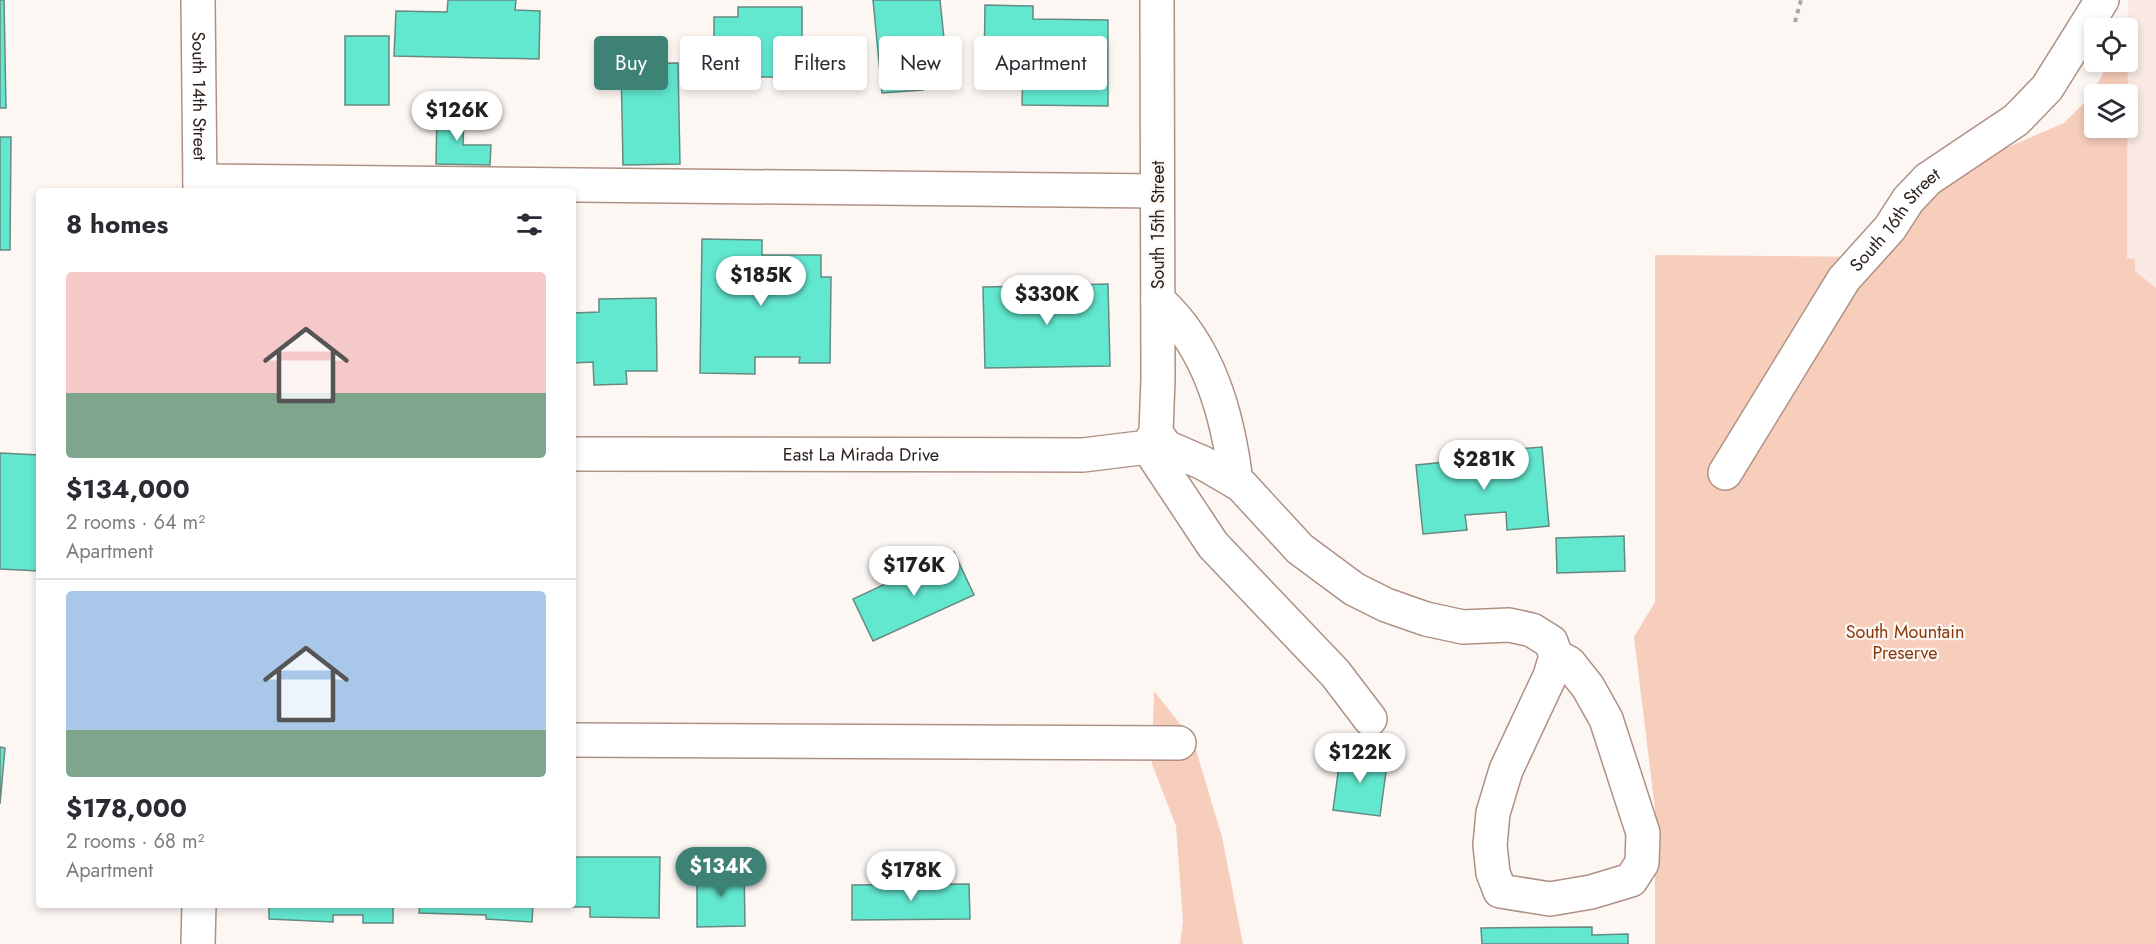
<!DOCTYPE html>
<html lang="en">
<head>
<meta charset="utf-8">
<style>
  :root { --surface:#fff; --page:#f2f2f3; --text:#2b2b33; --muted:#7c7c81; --line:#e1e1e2; --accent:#3e8275 }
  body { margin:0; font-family:Jost,sans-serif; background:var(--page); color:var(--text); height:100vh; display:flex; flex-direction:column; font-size:22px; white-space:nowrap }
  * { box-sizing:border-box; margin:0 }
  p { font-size:20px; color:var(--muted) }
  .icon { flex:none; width:33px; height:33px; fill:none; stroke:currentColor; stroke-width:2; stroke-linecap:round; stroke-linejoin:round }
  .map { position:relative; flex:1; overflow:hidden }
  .details { position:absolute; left:36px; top:188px; width:540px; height:720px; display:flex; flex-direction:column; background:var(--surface); border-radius:6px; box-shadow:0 3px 9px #0003 }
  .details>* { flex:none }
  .banner { position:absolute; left:594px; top:36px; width:570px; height:54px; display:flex; gap:12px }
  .buttons { position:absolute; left:2084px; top:18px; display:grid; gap:12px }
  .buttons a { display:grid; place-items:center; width:54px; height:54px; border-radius:6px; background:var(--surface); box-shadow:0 3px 9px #0003; font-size:30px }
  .price { position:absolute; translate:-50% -51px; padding:0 14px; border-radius:21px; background:#fff; color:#222; font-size:20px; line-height:39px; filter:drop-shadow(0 2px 3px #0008) }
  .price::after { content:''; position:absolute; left:50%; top:36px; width:18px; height:14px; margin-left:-9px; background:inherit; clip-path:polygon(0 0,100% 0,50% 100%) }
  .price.on { background:var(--accent); color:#fff }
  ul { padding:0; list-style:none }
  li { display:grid; align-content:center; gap:12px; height:318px; padding:0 30px }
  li+li { border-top:2px solid var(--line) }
  li span { display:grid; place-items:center; height:186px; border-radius:6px; color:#555 }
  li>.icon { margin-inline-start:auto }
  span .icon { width:108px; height:108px; fill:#fffc; stroke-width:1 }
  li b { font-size:26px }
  h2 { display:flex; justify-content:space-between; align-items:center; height:72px; padding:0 30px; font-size:26px }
  .pill { padding:0 21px; border-radius:6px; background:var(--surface); box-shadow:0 3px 9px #0003; font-size:21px; line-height:54px }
  .pill.on { background:var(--accent); color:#fff }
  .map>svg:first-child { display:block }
  .built { fill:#faeae3 }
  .green { fill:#f7cdbb; fill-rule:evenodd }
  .building { fill:#63e8d0; stroke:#668981; stroke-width:1.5 }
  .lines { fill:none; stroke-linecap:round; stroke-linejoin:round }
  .minor-casing { stroke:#af9184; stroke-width:36 }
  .path { stroke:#ada5a1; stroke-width:4; stroke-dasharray:4.5 4.5; stroke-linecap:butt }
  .minor { stroke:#fff; stroke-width:33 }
  .labels { text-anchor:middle; stroke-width:4.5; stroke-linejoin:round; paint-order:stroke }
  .street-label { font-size:18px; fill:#2d211c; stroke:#fdf7f4 }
  .park-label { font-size:18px; fill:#89380c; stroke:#fdf7f4 }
</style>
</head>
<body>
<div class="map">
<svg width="2156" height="944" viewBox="0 0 2156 944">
  <rect width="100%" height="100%" fill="#fdf7f4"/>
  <!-- built -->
  <path class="built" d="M2128,0H2156V288L2127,265Z"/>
  <!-- green -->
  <path class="green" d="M2128,27L2127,258L2135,259V271L2156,288V944H1655V809L1634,637L1655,602V255L1879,257L1925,197L1997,152L2064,123L2091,96L2109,62H2127ZM2094,94H2127V128H2094Z
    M1154,691L1193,740L1222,837L1243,944H1180L1183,921L1176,826L1152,764Z"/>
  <!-- building -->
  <path class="building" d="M0,0H4L6,108H0Z
    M448,0H516L515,10L540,11L539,59L394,56L396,11L447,12Z
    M873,0H940L947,68L921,70L923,90L882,93Z
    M985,5L1033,6V19L1108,20V106L1022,105L1023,69H984Z
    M738,7H802V77H740L741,68H714V17H738Z
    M345,36H389V105H345Z
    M678,63L680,164L623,165L621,64Z
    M437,109L464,110L463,145H491L490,165L436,164Z
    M0,137H11L10,250H0Z
    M702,239L762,240V255H821V277H831L830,363H799L800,357H755V374L700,373Z
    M1108,284L1110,366L985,368L983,287Z
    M656,298L657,371H626L627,384L594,385L593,362L573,363V313L599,312V299Z
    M1542,447L1549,526L1507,530L1506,512L1465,515L1467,530L1423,534L1416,465L1496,457L1495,451Z
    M0,453L39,455V571L0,569Z
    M1624,536L1625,571L1557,573L1556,538Z
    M954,552L974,595L873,641L853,599Z
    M0,747L5,748L0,804Z
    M1341,751L1388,757L1380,816L1333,810Z
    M573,857H660L659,918L590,917V907H553V904H573Z
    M744,868L745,926L697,927V869Z
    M969,884L970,919L852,920V885Z
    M269,904H393V923H363V915H333V922L269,919Z
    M420,904H533L532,922L486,919V915L419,913Z
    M1592,927V935L1628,934V944H1482L1481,928Z"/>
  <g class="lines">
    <defs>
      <g id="minor">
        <path id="s1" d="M198,0L200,190"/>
        <path d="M200,181L1157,191"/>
        <path d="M1158,300C1209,346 1228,415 1236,482"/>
        <path d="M1156,433L1166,447L1203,463L1241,485L1300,549L1354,589L1386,605L1426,619L1463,627L1509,625L1532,630L1551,642L1556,656L1550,676L1506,770L1493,813L1490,845L1493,873L1500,891L1550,899L1591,892L1631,880L1642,863L1643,833L1606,719L1588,687L1569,663L1556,656"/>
        <path d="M1148,447L1156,432L1158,379L1157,0"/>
        <path d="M1148,447L1213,545L1335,673L1370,719"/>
        <path id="s2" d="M573,454L1083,455L1148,447"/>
        <path id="s3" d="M1725,473L1844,279L1890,228L1908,200L1928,179L2016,120L2047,88L2102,0"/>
        <path d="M573,740L1179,743"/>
        <path d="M198,944L199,904"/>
      </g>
    </defs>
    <!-- minor casing -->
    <use href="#minor" class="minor-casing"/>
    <!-- path -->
    <path class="path" d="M1795,22L1801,0"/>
    <!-- minor -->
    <use href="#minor" class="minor"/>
  </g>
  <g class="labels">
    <!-- street labels -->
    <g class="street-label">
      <text dy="6" stroke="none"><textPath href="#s1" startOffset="96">South 14th Street</textPath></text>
      <text dy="6" stroke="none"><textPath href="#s3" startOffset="306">South 16th Street</textPath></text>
      <text transform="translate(1158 225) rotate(-90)" y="6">South 15th Street</text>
      <text dy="6" stroke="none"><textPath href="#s2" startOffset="288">East La Mirada Drive</textPath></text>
    </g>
    <!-- park labels -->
    <g class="park-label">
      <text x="1905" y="638">South Mountain<tspan x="1905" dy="21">Preserve</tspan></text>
    </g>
  </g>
</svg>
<div class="buttons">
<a><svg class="icon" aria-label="locate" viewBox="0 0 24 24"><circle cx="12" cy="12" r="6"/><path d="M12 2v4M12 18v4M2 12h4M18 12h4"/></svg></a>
<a><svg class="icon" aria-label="layers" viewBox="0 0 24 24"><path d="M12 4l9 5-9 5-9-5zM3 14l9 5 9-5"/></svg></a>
</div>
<b class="price" style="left:457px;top:142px">$126K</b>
<b class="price" style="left:761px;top:307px">$185K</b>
<b class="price" style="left:1047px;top:326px">$330K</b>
<b class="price" style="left:1484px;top:491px">$281K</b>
<b class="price" style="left:914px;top:597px">$176K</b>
<b class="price" style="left:1360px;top:784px">$122K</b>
<b class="price on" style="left:721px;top:898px">$134K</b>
<b class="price" style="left:911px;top:902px">$178K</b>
<div class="banner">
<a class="pill on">Buy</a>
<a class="pill">Rent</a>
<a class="pill">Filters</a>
<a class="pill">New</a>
<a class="pill">Apartment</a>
</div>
<section class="details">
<h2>8 homes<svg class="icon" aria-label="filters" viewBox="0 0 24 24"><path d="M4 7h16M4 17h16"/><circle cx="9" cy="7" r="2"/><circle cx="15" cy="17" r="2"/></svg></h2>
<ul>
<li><span style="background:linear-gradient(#f6c9c9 65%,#7fa58c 0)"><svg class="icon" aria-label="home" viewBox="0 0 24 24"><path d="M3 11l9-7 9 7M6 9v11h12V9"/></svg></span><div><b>$134,000</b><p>2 rooms · 64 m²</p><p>Apartment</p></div></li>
<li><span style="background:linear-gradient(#a9c7e8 75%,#7fa58c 0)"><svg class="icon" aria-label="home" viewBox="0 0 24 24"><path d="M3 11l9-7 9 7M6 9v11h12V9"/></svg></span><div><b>$178,000</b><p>2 rooms · 68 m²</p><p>Apartment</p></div></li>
</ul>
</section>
</div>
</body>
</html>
